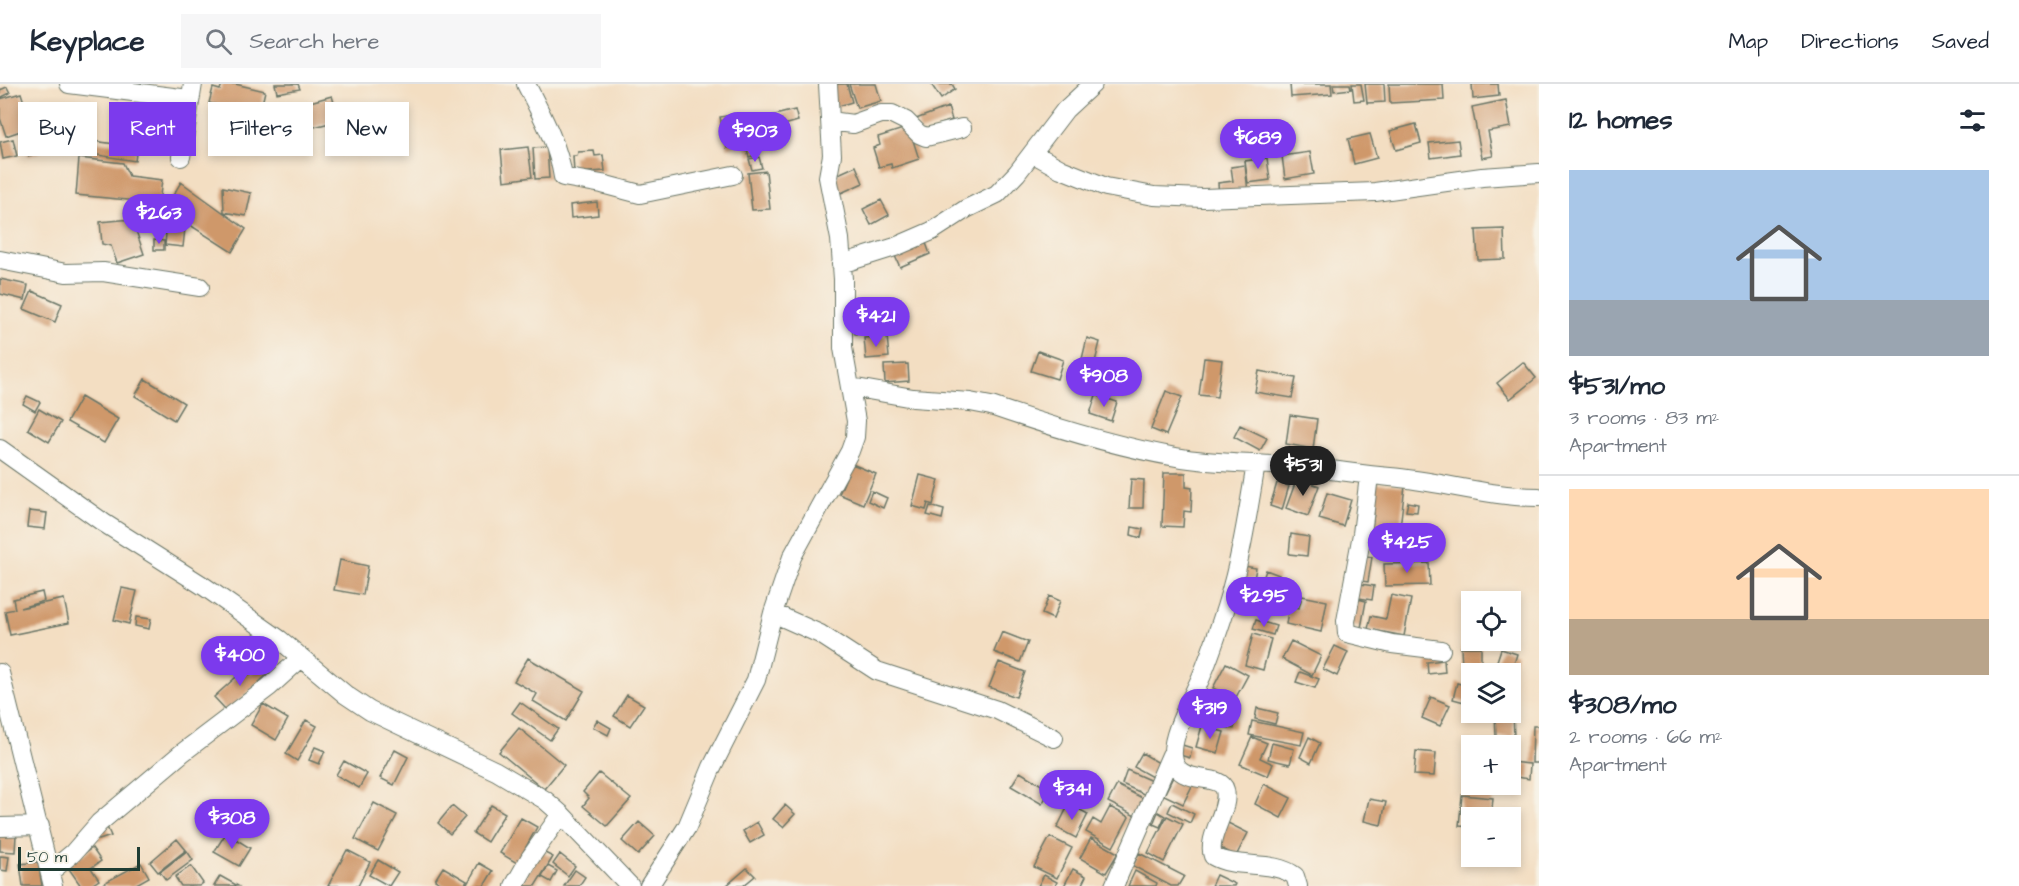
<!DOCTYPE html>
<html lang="en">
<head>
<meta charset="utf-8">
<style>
  :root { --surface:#fff; --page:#f6f6f7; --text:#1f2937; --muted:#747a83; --line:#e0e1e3; --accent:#7c3aed }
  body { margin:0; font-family:"Architects Daughter",sans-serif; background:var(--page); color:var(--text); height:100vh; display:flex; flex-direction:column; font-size:22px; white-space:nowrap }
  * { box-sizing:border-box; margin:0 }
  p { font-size:20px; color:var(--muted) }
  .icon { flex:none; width:33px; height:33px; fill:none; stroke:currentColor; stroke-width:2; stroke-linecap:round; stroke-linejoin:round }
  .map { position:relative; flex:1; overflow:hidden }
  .sheet { display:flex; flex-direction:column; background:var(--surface); width:480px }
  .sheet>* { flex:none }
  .guide { position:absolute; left:18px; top:18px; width:570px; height:54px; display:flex; gap:12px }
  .controls { position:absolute; left:1461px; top:507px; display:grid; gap:12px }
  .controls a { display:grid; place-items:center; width:60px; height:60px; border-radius:0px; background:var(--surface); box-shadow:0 3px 9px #0003; font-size:30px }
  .scale { position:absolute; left:18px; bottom:15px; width:122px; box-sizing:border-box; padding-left:6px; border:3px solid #1f3d34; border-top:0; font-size:16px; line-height:21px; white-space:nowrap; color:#1f3d34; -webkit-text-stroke:4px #f7f3e8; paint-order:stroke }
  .price { position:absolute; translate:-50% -51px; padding:0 14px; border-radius:21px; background:var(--accent); color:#fff; font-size:20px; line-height:39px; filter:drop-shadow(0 2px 3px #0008) }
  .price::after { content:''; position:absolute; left:50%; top:36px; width:18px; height:14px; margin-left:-9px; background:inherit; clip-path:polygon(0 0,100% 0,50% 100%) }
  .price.active { background:#222; color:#fff }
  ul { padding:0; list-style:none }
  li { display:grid; align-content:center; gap:12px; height:318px; padding:0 30px }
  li+li { border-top:2px solid var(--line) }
  li span { display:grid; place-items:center; height:186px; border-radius:0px; color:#555 }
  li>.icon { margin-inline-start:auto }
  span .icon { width:108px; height:108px; fill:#fffc; stroke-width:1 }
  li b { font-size:26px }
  h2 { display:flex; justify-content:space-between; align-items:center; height:72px; padding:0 30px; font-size:26px }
  .pill { padding:0 21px; border-radius:0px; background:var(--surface); box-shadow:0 3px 9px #0003; font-size:21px; line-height:54px }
  .pill.active { background:var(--accent); color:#fff }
  header { display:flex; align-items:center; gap:36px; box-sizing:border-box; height:84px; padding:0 30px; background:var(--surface); border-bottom:2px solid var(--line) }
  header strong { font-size:28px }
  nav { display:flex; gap:33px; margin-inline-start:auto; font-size:21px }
  .search { width:420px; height:54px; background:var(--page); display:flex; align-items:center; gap:15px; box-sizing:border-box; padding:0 21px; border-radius:0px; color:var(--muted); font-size:22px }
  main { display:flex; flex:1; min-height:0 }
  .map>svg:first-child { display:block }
  .building { fill:#cf986a }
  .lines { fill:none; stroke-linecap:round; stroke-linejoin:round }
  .minor-casing { stroke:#697566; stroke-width:20 }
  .minor { stroke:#fff; stroke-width:18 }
</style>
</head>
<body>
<header>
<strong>Keyplace</strong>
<div class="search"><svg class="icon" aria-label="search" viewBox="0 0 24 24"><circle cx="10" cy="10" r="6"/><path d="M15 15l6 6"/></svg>Search here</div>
<nav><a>Map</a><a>Directions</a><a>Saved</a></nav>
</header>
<main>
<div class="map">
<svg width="1539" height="802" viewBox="0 0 1539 802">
  <rect width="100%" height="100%" fill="#f7f3e8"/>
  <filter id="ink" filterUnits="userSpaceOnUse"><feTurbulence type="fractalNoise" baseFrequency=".0167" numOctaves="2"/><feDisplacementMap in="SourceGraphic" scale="12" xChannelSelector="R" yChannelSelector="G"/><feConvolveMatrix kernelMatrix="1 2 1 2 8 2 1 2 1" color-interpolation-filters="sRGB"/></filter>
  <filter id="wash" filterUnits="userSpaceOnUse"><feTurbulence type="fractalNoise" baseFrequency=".008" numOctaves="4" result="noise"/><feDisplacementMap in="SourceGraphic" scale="24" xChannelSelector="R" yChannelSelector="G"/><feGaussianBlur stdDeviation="1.35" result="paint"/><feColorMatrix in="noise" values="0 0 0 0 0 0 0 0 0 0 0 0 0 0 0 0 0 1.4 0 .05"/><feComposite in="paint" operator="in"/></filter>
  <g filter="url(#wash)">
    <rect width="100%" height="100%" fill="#f3dec2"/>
    <g id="blocks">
      <!-- building -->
      <path class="building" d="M222,0H235L265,7L258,37L245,33L247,28L209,19L213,4L220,6Z
        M275,0H298L300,5L277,9Z
        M829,0H847L852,18L835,23Z
        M849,0H876L881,17L857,24Z
        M931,0H952L955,5L941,15Z
        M1290,0H1331L1332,10L1291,13Z
        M1333,0H1350L1351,5L1334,7Z
        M1352,0H1361L1364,16L1354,17Z
        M1365,0H1384L1385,18L1367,19Z
        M1389,0H1443L1444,16L1390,19Z
        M1472,0H1498L1499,12L1473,15Z
        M7,3L10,9L0,14V6Z
        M21,9L32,43L6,52L0,34V15Z
        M332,12L335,22L340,20L345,35L276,53L277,27Z
        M1506,16L1511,43L1488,47L1493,72L1482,74L1472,23Z
        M39,17L42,29L35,31L34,27H30L28,20Z
        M948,23L952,36L920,48L916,35Z
        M795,26L798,37L770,45L767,33Z
        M737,30L743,60L727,64L720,33Z
        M1416,40L1421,59L1396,66L1390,47Z
        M51,44L58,61L29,72L22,55Z
        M906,44L911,50L919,75L892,84L891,80L879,83L873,64L880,61L878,53Z
        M1370,50L1377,74L1354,80L1348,55Z
        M13,55L17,72L3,75L0,58Z
        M1458,56L1460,70L1431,74L1429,59Z
        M93,57L137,63L135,77L91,70Z
        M755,58L759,70L749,73L745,61Z
        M528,63L532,93L504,97L501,66Z
        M547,63L549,94L535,95L533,64Z
        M594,67L595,72L603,71L605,87L574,89L573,72H577L578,68Z
        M1310,68L1314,90L1285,95L1282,72Z
        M759,73L762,84L752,86L749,75Z
        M79,74L123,79L129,92L162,96L159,119L76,111Z
        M1267,74L1270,96L1248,99L1245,77Z
        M1245,81L1248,108L1219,111L1218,99L1233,97L1231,83Z
        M856,82L863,99L841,109L834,92Z
        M766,87L770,125L752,126L748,89Z
        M181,98L246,145L232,168L165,125Z
        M223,103L251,109L246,132L224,128Z
        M881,116L889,131L871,141L863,125Z
        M597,118L598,131L571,134L570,121Z
        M132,135L144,170L117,179L111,162L102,160L100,138Z
        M161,141L185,144L183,163L165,161L166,150L160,149Z
        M1504,145L1505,175L1478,176L1476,146Z
        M154,156L164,157V166H154Z
        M926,159L930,170L900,183L895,172Z
        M0,195L28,201L25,216L0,210Z
        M32,207L62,220L55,238L24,225Z
        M882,226L883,235L874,236L873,227Z
        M868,229L871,248L855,250L853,231Z
        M887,252L889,273L866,275L864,254Z
        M1087,254L1100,258L1095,278L1082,275Z
        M1038,267L1063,276L1057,295L1031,287Z
        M1204,274L1222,276L1217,313L1199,311Z
        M1523,278L1536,294L1510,315L1497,299Z
        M908,280L909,297L885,299L884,281Z
        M1259,287L1296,294L1292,314L1255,308Z
        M145,295L184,319L174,336L135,312Z
        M1166,307L1182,313L1166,351L1151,345Z
        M1096,311L1117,318L1111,337L1090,330Z
        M27,312L40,318L35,327L23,320Z
        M81,313L118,335L104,359L67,338Z
        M39,325L61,338L49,358L28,345Z
        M1290,331L1317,335L1313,365L1286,360Z
        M1240,341L1267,354L1260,367L1234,353Z
        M852,380L876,390L863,420L839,410Z
        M1164,389H1186V403L1192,404L1191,428L1184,427L1183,443L1162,442Z
        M920,391L939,396L933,421L928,419L926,426L912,422Z
        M1297,394L1319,402L1308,432L1286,424Z
        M1131,395L1144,396L1143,424H1129Z
        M1369,398L1405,402L1398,460L1370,457L1374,429L1364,427Z
        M1277,399L1289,402L1282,426L1270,422Z
        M872,407L887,414L883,424L868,417Z
        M1327,409L1351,416L1343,442L1319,435Z
        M1408,418L1418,420L1417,428L1406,427Z
        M930,422L944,426L942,435L927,431Z
        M29,427L47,429L45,445L27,443Z
        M1132,443L1143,445L1141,454L1131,451Z
        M1291,450L1309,453L1307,472L1289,470Z
        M1359,471L1372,473L1368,498L1355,496Z
        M340,476L368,482L363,511L334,506Z
        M1429,479L1430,501L1385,502L1384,480Z
        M1238,481L1256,484L1254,495L1236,492Z
        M1266,486L1279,491L1276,499L1263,495Z
        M1258,497L1276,504L1265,533L1247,526Z
        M1354,499L1374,502L1372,516L1352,513Z
        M122,504L137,507L129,540L114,536Z
        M42,508L44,517L20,524L64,515L69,539L10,551L5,527L15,525L13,515Z
        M1391,511L1411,515L1404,552L1368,545L1371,532L1386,535Z
        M1049,512L1060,517L1053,535L1042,530Z
        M1302,512L1327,517L1321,548L1286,540L1289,522L1299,524Z
        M1353,514L1366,517L1361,544L1348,541Z
        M136,533L151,535L149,545L135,542Z
        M1256,536L1276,542L1273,551L1253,545Z
        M1002,548L1028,558L1020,578L994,568Z
        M1253,550L1271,555L1263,586L1245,581Z
        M1291,557L1321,572L1312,591L1282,575Z
        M1335,562L1348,568L1337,592L1323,585Z
        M1461,563H1481V581L1462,582Z
        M1501,565L1517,570L1511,590L1494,586Z
        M528,574L584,607L566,637L533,617L537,610L514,597Z
        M1444,576L1445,588L1428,590L1427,578Z
        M999,578L1025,588L1016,613L989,603Z
        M1226,579L1248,591L1235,615L1213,604Z
        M262,581L269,589L227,627L214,613L245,585L250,591Z
        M1300,588L1319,595L1315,604L1296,598Z
        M1457,599L1472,603L1468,619L1453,615Z
        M1218,610L1240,622L1234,635H1236L1234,645L1223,643L1225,632L1234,634L1211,623Z
        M627,611L644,621L630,642L614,632Z
        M1431,613L1450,621L1440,642L1422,634Z
        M520,618L558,645L550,656L512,629Z
        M263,620L288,635L276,656L251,641Z
        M1257,624L1278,629L1275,640L1255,635Z
        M1510,626H1513L1514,653H1496L1495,628H1510Z
        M306,636L317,642L297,677L286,670Z
        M597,636L611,644L608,651L593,643Z
        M1252,637L1304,648L1301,661L1249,651Z
        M1202,642L1224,648L1218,669L1196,663Z
        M1533,642H1539V679H1532Z
        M519,644L564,681L544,705L499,668Z
        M1252,653L1267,659L1260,674L1273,680L1268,692L1240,680Z
        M1309,653L1320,659L1311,679L1300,673Z
        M1176,659L1192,664L1190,674L1173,669Z
        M1272,659L1294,665L1290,680L1268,675Z
        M315,663L325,667L319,680L309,676Z
        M395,666L408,673L394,701L380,694Z
        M1416,667L1436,669L1434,692L1414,691Z
        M1142,669L1159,679L1152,693L1134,683Z
        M344,677L367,690L359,704L336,691Z
        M1510,678L1530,680L1529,695L1510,692Z
        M1127,686L1156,699L1150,713L1122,700Z
        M1020,688L1050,706L1042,720L1011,702Z
        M599,689L631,715L607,742L583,722L589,714L583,708Z
        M1173,693L1192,702L1183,720L1164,711Z
        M1068,695L1093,706L1085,724L1060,714Z
        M1264,700L1291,714L1281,734L1255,720Z
        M1117,701L1150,718L1141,735L1108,718Z
        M1462,711L1493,714L1491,734H1472V743L1459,742Z
        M1369,715L1386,718L1381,741L1364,737Z
        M374,719L397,731L378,767L355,755Z
        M1172,719L1194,730L1190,739L1168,728Z
        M1069,720L1088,730L1076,754L1057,744Z
        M491,721L505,729L487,758L473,749Z
        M785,721L795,730L783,743L773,735Z
        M452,722L465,733L450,750L438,739Z
        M1110,723L1129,733L1113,763L1086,748L1093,735L1101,740Z
        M1158,728L1165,732L1160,743L1153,740Z
        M1167,732L1183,740L1164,778L1148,769Z
        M521,734L537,743L517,779L500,769Z
        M639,738L655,752L638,771L622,757Z
        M757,738L764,751L750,759L743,747Z
        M1228,739L1248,749L1236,772L1217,762Z
        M107,743L111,752L99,756L95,747Z
        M226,749L250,764L239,782L214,768Z
        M0,750L16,751L15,768L0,767Z
        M1050,753L1072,764L1057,794L1034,783Z
        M1091,754L1118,769L1106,789L1080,774Z
        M177,755L186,766L158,788L150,778Z
        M92,764L101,777L91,784L99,796L90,802H81L67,782Z
        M347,766L370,778L358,802H328Z
        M187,767L193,776L166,796L160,788Z
        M541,767L553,773L535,802H519Z
        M1139,769L1184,792L1178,802H1171L1133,782Z
        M560,770L575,782L568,792L553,780Z
        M0,772L9,773L7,787L0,786Z
        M378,776L398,788L389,802L369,791Z
        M38,778L42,802H23L20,780Z
        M141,779L149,793L133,802H105L104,799Z
        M479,779L493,787L484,802H466Z
        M191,782L203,799L199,802H181L175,793Z
        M548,782L557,787L551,798L542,793Z
        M443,783L467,797L464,802H445L435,796Z
        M747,784L755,792L743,802H726Z
        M1073,785L1086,792L1081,802H1064Z
        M575,786L585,793L579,802H564Z
        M1135,787L1157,799L1156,802H1128Z
        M1044,791L1057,798L1055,802H1038Z
        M1216,791L1235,800L1234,802H1211Z
        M220,792L238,802H214Z"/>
    </g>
  </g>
  <g filter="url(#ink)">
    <use href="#blocks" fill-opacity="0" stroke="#697566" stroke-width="1.5"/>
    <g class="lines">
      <defs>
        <path id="minor" d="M69,0L189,15
          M526,0C541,30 558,60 563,93L602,100L640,110L733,91
          M830,37L853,40L881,30H892L906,37L919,50L926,53L962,44
          M1032,69L1061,85L1106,103L1154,112L1203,114L1375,108L1482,93L1539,89
          M181,73L193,0
          M0,176L66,189L103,188L200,203
          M841,180L895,163L932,147L966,125L997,110L1017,89L1065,26L1093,0
          M851,303L913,314L970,318L991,322C1052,343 1113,362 1176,373C1214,380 1252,379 1290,382C1323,384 1356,390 1390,393C1440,397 1489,413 1539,413
          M0,365L104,439L205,503L279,555L346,611L370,627L496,687L545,716L561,730L630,802
          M1256,380C1248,428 1241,476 1226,523C1219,545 1211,569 1202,591C1193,613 1171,649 1173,672C1176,704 1220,687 1225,706C1230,726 1206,753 1213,772C1237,786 1272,775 1295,792L1298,802
          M1369,392L1362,450L1346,537L1347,549L1392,560L1441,566
          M773,529L820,550L877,587L997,626L1054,654
          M0,589L53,802
          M0,743L40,742
          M50,788L73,769L99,739L182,669L269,603L301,574
          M514,802L530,774L561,730
          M649,802L687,743L712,683L756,596L773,529L792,473L850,367L855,353L856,337L843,264V195L840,155L828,93L832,71L828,0
          M1114,802L1171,671H1173"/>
      </defs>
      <!-- minor casing -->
      <use href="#minor" class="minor-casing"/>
      <!-- minor -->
      <use href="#minor" class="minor"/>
    </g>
  </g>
</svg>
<div class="controls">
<a><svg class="icon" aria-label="locate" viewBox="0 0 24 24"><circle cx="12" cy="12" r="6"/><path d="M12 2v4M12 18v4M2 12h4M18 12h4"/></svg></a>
<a><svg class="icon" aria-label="layers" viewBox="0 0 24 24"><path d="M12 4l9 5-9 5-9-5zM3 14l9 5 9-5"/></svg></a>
<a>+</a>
<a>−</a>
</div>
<div class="scale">50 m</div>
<b class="price" style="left:755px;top:79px">$903</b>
<b class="price" style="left:1258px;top:86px">$689</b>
<b class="price" style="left:159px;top:161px">$263</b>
<b class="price" style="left:876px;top:264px">$421</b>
<b class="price" style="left:1104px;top:324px">$908</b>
<b class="price active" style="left:1303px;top:413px">$531</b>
<b class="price" style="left:1407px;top:490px">$425</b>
<b class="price" style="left:1264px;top:544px">$295</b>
<b class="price" style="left:240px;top:603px">$400</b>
<b class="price" style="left:1210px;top:656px">$319</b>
<b class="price" style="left:1072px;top:737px">$341</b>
<b class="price" style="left:232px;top:766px">$308</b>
<div class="guide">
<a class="pill">Buy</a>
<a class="pill active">Rent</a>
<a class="pill">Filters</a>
<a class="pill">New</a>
</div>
</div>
<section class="sheet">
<h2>12 homes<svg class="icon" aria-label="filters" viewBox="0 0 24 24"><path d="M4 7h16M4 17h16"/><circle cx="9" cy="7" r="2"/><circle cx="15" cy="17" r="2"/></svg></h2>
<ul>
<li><span style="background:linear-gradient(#a9c7e8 70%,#9aa5b1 0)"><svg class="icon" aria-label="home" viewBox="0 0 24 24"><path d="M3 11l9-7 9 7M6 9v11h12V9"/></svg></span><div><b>$531/mo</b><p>3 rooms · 83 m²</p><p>Apartment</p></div></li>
<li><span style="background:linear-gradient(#ffd9b3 70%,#b9a48a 0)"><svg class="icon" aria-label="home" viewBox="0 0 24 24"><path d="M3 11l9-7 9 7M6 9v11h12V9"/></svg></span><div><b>$308/mo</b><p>2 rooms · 66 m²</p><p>Apartment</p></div></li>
</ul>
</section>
</main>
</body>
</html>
